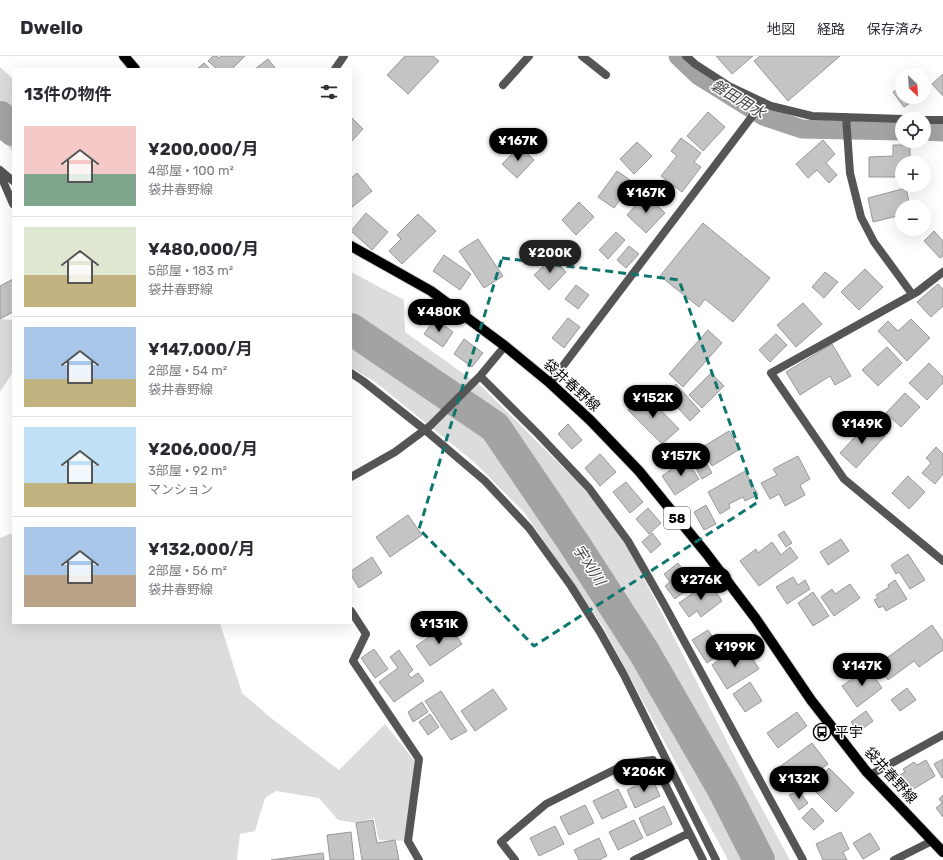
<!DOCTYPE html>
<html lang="ja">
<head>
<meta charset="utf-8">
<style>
  :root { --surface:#fff; --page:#f7f7f7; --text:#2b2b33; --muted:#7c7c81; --line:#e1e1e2; --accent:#000 }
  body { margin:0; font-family:Rubik,"Noto Sans JP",sans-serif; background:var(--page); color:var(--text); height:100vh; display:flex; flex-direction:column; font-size:15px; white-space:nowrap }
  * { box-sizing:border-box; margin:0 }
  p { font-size:13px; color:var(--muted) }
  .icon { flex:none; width:22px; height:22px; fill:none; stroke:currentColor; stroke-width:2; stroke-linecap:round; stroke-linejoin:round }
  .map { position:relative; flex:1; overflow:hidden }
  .details { position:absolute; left:12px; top:12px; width:340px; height:556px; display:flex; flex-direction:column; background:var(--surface); border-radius:0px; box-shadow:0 4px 16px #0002 }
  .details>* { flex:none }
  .needle { width:26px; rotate:155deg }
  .buttons { position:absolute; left:895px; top:12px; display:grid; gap:8px }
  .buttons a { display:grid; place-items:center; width:36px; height:36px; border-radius:50%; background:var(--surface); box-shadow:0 4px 16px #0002; font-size:20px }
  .price { position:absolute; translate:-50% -34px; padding:0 9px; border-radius:14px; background:var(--accent); color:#fff; font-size:13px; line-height:26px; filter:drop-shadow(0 1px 2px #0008) }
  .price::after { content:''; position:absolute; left:50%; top:24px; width:12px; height:9px; margin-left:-6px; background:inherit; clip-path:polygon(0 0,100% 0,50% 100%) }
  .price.on { background:#222; color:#fff }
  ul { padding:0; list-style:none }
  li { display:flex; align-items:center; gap:12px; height:100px; padding:0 12px }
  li+li { border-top:1px solid var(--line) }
  li span { display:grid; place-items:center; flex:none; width:112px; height:80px; border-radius:0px; color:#555 }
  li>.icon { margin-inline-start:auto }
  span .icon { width:48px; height:48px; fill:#fffc; stroke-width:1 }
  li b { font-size:17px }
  h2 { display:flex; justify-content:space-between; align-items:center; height:48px; padding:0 12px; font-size:17px }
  header { display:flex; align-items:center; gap:24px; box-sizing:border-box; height:56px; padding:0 20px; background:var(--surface); border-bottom:1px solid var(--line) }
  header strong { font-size:19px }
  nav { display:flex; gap:22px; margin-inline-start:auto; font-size:14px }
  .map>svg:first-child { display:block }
  .green { fill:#dcdcdc }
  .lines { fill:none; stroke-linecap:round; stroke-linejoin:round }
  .canal { stroke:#a3a3a3; stroke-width:19 }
  .river { stroke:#a3a3a3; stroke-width:32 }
  .building { fill:#c4c4c4; stroke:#999 }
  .primary-casing { stroke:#dbdbdb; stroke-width:12 }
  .minor { stroke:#555; stroke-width:8 }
  .primary { stroke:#000; stroke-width:10 }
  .marked { fill:none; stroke:#0f766e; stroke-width:3; stroke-dasharray:8 5; stroke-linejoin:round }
  .labels { text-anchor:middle; stroke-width:3; stroke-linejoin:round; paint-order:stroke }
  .shield { fill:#fff; stroke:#4c4c4c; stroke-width:1 }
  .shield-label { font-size:13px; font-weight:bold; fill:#000 }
  .street-label { font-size:14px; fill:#000; stroke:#fff }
  .poi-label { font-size:14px; fill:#000; stroke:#fff; text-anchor:start }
  .water-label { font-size:15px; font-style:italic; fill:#444; stroke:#fff }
</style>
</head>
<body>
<header>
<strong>Dwello</strong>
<nav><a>地図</a><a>経路</a><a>保存済み</a></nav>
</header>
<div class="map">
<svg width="943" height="804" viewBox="0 0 943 804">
  <rect width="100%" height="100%" fill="#fff"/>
  <!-- green -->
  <path class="green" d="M0,11L13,23V96L0,82Z
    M351,216L404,244L405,276L481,330L578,426L620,475L746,723L790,804H728L603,571L524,456L474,406L374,325L351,312Z
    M0,263L13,264V316L0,336Z
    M13,477V567H220L242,637L271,662L339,714L385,668L418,709L408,785L379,784L374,762L356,767L338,764L319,742L276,735L265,742L255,775L240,778L237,804H0V482Z"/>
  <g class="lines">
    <!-- canal -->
    <path class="canal" d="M678,0L699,20L763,60L802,73L902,75
      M924,75L943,76"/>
    <!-- river -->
    <path class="river" d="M0,61L7,69L13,74
      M351,273L495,371L575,489L644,596L723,733L759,804"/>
  </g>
  <!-- building -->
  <path class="building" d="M213,0H217L219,2L221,0H245L232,13H217L208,5Z
    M405,0H433L439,5L408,38L387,19Z
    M716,0H753L732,18Z
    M760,0H840L788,45L754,5Z
    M268,3L276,13H255Z
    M204,7L210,13H197Z
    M943,18V40L932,28Z
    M902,30V41H919L904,51L893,36Z
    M708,56L725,71L703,95L687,80Z
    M351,61L363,73L352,85H351Z
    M681,82L701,97L694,106L701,111L682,136L661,120L677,100L671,95Z
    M823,84L835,98L826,107L837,119L829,127L817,114L808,122L796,108Z
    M637,86L652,100L634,118L620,103Z
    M893,89H910V107H902V121H869V101L893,100Z
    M520,90L534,104L517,122L502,108Z
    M617,115L633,126L614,152L598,141Z
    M357,117L372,135L351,152V122Z
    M906,132L910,151H902V159L873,166L868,142Z
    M646,138L665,157L646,177L627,159Z
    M579,146L594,161L576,179L562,164Z
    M366,157L388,176L372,194L351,175Z
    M418,158L436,175L402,208L389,195L401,183L397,179Z
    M703,167L770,222L733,266L705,243L699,251L660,220Z
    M934,175L943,185V200L940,202L924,185Z
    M616,176L625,184L608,203L599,194Z
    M478,183L503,220L484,232L459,195Z
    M629,190L639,198L626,212L617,204Z
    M444,199L471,218L460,234L433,215Z
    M552,202L566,216L549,234L534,219Z
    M865,213L883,231L859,254L841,236Z
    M825,216L838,226L824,242L812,231Z
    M13,223V256L0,263V230Z
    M938,228L943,233V250L931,261L917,246Z
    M576,229L589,239L578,253L565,243Z
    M803,247L822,268L796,291L777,269Z
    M568,262L580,271L564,292L552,282Z
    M435,263L453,276L443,291L424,278Z
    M911,263L930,282L907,305L878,275L888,265L898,275Z
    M708,274L722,287L683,331L669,318Z
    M776,278L787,289L770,306L759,294Z
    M464,283L483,297L472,311L454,298Z
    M832,288L851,320L835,329L830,320L800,339L786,316Z
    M887,291L902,307L878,330L862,314Z
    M929,307L943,321V327L927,344L909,327Z
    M711,317L724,330L702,352L689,339Z
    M676,328L700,355L690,365L665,338Z
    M905,337L920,351L901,371L886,357Z
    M645,338L679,373L662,388L628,354Z
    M869,366L885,380L856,412L840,397Z
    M568,368L582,384L572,393L558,378Z
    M729,375L740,393L712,410L701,392Z
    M936,391L943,398V418L935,428L922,417L931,407L926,402Z
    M699,394L712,417L702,423L689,400Z
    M600,398L616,416L600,430L585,412Z
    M798,400L810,423L800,429L805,439L785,450L779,438L770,443L761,427L777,419L773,413Z
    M686,403L699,423L675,439L662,420Z
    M745,415L758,439L745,445L743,441L729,448L730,452L720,458L708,436Z
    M908,420L925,436L909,453L892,437Z
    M626,426L643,446L630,457L613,436Z
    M706,449L716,468L704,474L694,456Z
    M648,452L661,467L649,478L636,463Z
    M408,459L422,479L390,501L376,481Z
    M784,475L792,487L786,491L778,479Z
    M652,477L661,488L651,497L642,486Z
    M841,483L849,495L828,509L820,496Z
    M772,486L781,499L790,491L798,502L759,530L740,505L756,493L758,497Z
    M908,498L925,524L910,533L899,516L896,518L891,509Z
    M372,501L382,517L359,532L351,519V515Z
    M678,507L694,528L675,543L665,530L670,526L664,518Z
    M793,521L798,529L805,524L810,533L787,548L776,531Z
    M895,524L907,543L886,555L883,550L879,552L874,544L878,542L876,539L889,531L888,529Z
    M709,526L722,545L701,561L697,555L689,561L679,547Z
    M850,528L860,542L834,560L821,541L832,533L835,538Z
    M813,536L829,560L813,570L798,547Z
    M448,568L462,588L430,610L416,590Z
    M932,569L943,585V594L919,611L914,605L888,624L877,609Z
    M708,574L723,596L707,607L692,584Z
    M374,593L388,613L375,622L361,602Z
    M736,593L741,601L749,597L759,613L727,633L712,609Z
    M399,594L413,614L408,618L411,622L418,617L424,625L394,646L379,626L398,612L390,601Z
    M868,612L882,632L857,651L842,630Z
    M750,626L762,645L745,656L733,638Z
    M907,632L916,644L900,655L891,644Z
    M493,633L507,653L475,675L461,655Z
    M441,635L467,675L451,684L425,645Z
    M422,646L428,656L413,666L408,656Z
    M866,655L873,665L858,676L851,666Z
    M797,656L807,670L778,692L767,677Z
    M430,658L439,671L428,679L419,666Z
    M812,687L828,708L813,719L808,713L802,716L806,722L797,729L793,723L788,726L778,712Z
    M943,703V721L942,722L934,708Z
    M926,704L935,720L907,737L897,721L905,716L903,713L914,706L917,709Z
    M829,712L854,737L836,756L811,731Z
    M652,722L660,740L635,752L627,734Z
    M618,733L627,751L602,763L593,745Z
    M799,735L808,747L799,754L789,739Z
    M943,739V761L936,752L942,747L939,743Z
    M585,749L594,767L569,779L560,761Z
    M664,750L672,768L647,780L639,762Z
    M812,752L824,765L814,774L802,762Z
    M373,764L377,787L395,784L399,804H362L356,767Z
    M634,764L643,782L618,794L609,776Z
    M555,770L564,788L539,800L530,782Z
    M351,776L354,804H330L327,779Z
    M841,776L849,793L843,796L847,804H823L816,788Z
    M870,777L880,793L863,803L853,787Z
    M599,782L607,800L599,804H579L574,794Z
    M323,797L324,804H271Z"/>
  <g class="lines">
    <defs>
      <path id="primary" d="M124,0L135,13
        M351,190L431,235L505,290L550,327L590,364L639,415L706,497L756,563L811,644L866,715L943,796"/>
    </defs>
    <!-- primary casing -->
    <use href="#primary" class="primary-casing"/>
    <!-- minor -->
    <path class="minor" d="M582,0L606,19
      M686,0L695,8L729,30L771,50L812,60L903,63
      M335,13L344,0
      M503,29L529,0
      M846,61L850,117L861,161L874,186L912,238
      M924,64H943
      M0,114L13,125
      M0,118L13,148
      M943,216L917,236L771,317L844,423L943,505
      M351,317L363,325L425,374L485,425L529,472L571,530L600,576L624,619L716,804
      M480,320L538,378L589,432L628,485L665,550L803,804
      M550,327L763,46
      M351,421L395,396L430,370L480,320L505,290
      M351,555L366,578L353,605L419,703L408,785L419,804
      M870,719L943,679
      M515,804L501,786L546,748L628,707L653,704L703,804
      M634,804L689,777
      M894,804L932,785"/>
    <!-- primary -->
    <use href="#primary" class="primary"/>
  </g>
  <!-- marked area -->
  <path class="marked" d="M502,202L679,224L758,446L534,590L419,473Z"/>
  <!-- icons -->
  <defs>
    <symbol id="bus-ring" viewBox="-11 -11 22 22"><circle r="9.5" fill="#fff" stroke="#000" stroke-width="1.5"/><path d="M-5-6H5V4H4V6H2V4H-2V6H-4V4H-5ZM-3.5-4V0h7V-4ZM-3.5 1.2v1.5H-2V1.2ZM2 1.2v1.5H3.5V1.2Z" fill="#000"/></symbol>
  </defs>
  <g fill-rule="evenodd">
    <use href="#bus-ring" x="812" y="666" width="20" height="20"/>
  </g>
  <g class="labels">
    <!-- shield labels -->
    <rect class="shield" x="664" y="451" width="26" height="22" rx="3"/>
    <g class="shield-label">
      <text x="677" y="467">58</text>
    </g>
    <!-- street labels -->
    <g class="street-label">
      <text transform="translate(572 329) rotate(42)" y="5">袋井春野線</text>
      <text transform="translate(891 719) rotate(48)" y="5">袋井春野線</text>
    </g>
    <!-- poi labels -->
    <g class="poi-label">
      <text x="835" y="681">平宇</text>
    </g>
    <!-- water labels -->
    <g class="water-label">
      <text transform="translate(738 43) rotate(31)" y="5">磐田用水</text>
      <text transform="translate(589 509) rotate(57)" y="5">宇刈川</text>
    </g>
  </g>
</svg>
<div class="buttons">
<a><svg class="needle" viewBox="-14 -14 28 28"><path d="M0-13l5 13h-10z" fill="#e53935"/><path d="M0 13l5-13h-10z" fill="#7c7c81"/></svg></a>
<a><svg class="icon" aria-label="locate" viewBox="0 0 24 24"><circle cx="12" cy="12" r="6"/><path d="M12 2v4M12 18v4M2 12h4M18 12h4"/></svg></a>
<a>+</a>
<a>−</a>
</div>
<b class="price" style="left:518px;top:106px">¥167K</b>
<b class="price" style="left:646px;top:158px">¥167K</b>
<b class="price on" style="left:550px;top:218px">¥200K</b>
<b class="price" style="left:439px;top:277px">¥480K</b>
<b class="price" style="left:653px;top:363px">¥152K</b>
<b class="price" style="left:862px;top:389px">¥149K</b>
<b class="price" style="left:681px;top:421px">¥157K</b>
<b class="price" style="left:701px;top:545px">¥276K</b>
<b class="price" style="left:439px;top:589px">¥131K</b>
<b class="price" style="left:735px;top:612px">¥199K</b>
<b class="price" style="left:862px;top:631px">¥147K</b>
<b class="price" style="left:644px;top:737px">¥206K</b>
<b class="price" style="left:799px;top:744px">¥132K</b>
<section class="details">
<h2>13件の物件<svg class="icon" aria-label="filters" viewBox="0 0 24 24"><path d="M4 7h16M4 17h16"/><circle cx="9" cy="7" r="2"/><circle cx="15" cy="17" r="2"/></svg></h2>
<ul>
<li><span style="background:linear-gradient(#f6c9c9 60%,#7fa58c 0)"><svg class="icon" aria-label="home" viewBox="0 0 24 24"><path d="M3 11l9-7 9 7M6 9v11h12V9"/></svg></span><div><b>¥200,000/月</b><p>4部屋 · 100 m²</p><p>袋井春野線</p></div></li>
<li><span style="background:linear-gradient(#dfe7d0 60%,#c2b280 0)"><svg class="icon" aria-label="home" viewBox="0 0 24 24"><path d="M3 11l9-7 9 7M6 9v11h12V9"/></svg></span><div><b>¥480,000/月</b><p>5部屋 · 183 m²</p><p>袋井春野線</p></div></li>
<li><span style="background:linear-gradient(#a9c7e8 65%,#c2b280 0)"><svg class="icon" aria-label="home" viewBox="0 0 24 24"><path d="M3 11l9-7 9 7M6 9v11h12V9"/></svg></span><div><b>¥147,000/月</b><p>2部屋 · 54 m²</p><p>袋井春野線</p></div></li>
<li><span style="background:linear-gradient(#bfe0f5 70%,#c2b280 0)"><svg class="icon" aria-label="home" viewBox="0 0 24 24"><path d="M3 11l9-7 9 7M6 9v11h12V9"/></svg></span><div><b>¥206,000/月</b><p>3部屋 · 92 m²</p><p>マンション</p></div></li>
<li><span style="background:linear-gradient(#a9c7e8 60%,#b9a48a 0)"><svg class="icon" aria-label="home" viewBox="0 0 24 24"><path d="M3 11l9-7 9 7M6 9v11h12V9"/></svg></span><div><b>¥132,000/月</b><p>2部屋 · 56 m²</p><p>袋井春野線</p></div></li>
</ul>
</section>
</div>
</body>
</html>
